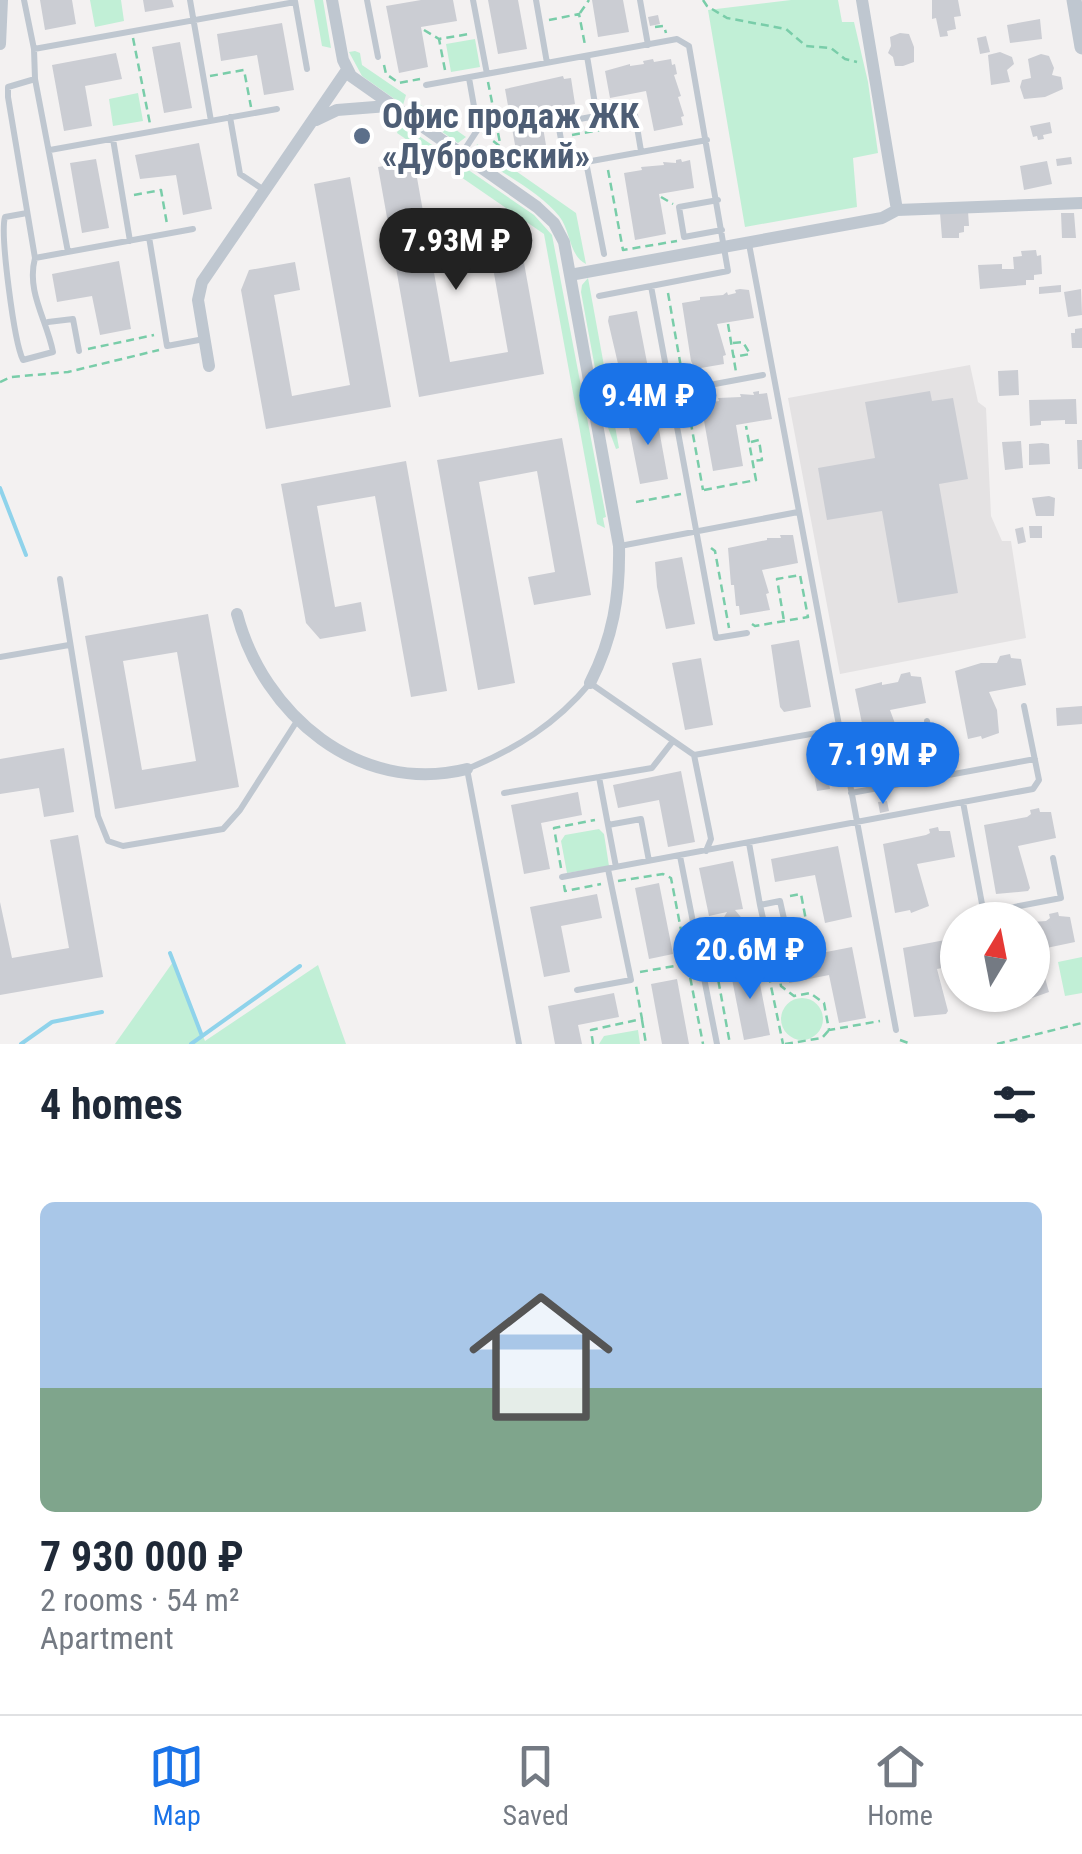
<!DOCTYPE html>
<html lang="en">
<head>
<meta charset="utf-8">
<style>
  :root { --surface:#fff; --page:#f6f6f7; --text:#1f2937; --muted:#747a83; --line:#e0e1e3; --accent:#1a73e8 }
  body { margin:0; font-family:"Roboto Condensed",sans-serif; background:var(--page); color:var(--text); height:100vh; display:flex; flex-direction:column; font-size:38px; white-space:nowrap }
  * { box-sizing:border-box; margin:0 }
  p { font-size:32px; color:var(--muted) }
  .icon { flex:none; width:55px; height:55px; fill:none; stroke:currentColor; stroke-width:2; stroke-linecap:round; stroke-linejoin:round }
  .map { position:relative; height:1044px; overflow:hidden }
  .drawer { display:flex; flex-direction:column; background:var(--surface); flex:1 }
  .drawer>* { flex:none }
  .needle { width:65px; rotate:10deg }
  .tools { position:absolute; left:940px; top:902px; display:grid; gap:20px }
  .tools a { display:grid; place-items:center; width:110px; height:110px; border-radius:50%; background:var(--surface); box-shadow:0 2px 8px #0004; font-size:50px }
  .price { position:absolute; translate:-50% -85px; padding:0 22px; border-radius:35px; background:var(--accent); color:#fff; font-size:32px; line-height:65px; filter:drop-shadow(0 2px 5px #0008) }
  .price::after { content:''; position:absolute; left:50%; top:60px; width:30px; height:22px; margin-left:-15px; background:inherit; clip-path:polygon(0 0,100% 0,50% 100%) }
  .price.active { background:#222; color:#fff }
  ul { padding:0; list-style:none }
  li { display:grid; align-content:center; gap:20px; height:530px; padding:0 40px }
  li span { display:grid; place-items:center; height:310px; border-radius:15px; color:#555 }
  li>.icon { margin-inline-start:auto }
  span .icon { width:180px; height:180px; fill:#fffc; stroke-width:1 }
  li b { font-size:42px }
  h2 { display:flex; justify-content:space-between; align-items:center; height:120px; padding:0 40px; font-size:42px }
  .tabs { display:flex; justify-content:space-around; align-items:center; height:140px; border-top:2px solid var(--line); background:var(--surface); font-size:28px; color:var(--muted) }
  .tabs a { display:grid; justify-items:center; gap:5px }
  .tabs .active { color:var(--accent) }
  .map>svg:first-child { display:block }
  .education { fill:#e4e2e3 }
  .green { fill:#c1efd6 }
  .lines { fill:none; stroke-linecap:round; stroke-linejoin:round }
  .stream { stroke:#8fd3eb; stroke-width:4 }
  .building { fill:#cbcdd3; fill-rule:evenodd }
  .path { stroke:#79cda9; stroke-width:2.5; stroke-dasharray:8 5; stroke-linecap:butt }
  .service { stroke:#bfc7d0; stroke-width:6 }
  .minor { stroke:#bfc7d0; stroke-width:12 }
  .tertiary { stroke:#bfc7d0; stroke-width:15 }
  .service-dot { fill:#5c6f8a; stroke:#fff; stroke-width:4 }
  .labels { text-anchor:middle; stroke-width:8; stroke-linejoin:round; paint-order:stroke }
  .service-label { font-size:35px; font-weight:bold; fill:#4e5e75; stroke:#fff; text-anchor:start }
</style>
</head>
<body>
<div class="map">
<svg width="1082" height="1044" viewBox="0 0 1082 1044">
  <rect width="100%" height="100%" fill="#f3f1f1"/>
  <!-- education -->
  <path class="education" d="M970,365L978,402L986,408L991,516L1002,541H1011L1026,638L840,674L788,398Z"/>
  <!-- green -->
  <path class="green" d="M90,0H121L124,21L95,27Z
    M314,0H323L331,48L322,46Z
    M791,0H838L842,22H854L868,82L878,153L853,158L857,207L745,227L708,10Z
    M475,39L480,67L451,72L446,44Z
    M355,51L360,53L362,65L406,95L403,105L362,76L349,52Z
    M138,93L143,121L113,126L109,99Z
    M418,103L466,137L458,143L409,109Z
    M400,123L534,215L552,235L606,517L603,518L605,528L597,524L544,234L397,133Z
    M477,144L576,213L586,264C569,256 571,231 559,216C541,193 499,171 474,154Z
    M588,278L619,448L616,449L604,417L581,292L582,285Z
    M599,829L604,834L609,866L567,873L561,841L565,835Z
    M1082,957V993L1065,996L1058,962Z
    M173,962L205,1041L318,965L346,1044H115Z
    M781 1019a21 21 0 1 1 42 0a21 21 0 1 1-42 0Z
    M638,1030L640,1044H599L604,1036Z"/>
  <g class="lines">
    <!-- stream -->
    <path class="stream" d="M0,488L26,555
      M170,953L202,1036
      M21,1044L52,1022L102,1012
      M191,1044L300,966"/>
  </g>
  <!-- building -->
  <path class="building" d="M40,0H72L76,24L45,30Z
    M143,0H172L174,7L145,12Z
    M421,0H453L457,21L421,27L428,67L399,73L386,6Z
    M488,0H518L527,49L498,54Z
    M592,0H623L629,32L598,37Z
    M932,0H958L961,16L954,17L956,29L947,31L948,36L940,37L936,18L932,19Z
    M658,15L660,24L650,26L648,17Z
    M1040,19L1042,39L1010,43L1007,25Z
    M282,23L294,90L264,95L257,55L221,61L217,34Z
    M900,33L909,34L914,47V62L903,66H895L893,57L888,53L891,46L890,37Z
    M986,36L990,52L980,54L977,38Z
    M180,42L192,108L164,113L152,47Z
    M1000,52L1012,57L1014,64L1007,70L1010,82L991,85L988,55Z
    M116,53L122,79L85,86L92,126L64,131L52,65Z
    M1041,54L1049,56L1054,68L1052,75L1061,77L1063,89L1045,97L1024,99L1020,87L1022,80L1031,78L1028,59Z
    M653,59L654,62L671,59L672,65L675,64L677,74L674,75L681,96L678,97L684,116L681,117L683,125L654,131L646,91L610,98L605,71L630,64V66L644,64L643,61Z
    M563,76L564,79L571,78L575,104L540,110L547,151L517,156L505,89Z
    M1050,122L1052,133L1043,135L1044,139L1038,140L1037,136L1033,137L1030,126Z
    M370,128L372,141L354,143L352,131Z
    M199,143L212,209L183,215L176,175L140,179L135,155Z
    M1071,157L1072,164L1057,166L1056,159Z
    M96,159L109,228L82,233L70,163Z
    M681,159L682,162L690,160L694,188L659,194L666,234L635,240L624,173L642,170L641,167L664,165L663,162L676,163V160Z
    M414,161L450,362L508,352L490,251L464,256L459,227L505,219L519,235L544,374L419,397L378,167Z
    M1047,161L1052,184L1024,190L1020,166Z
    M350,177L391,407L266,429L241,290L249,270L295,262L300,290L274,295L292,396L350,385L314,184Z
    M968,211L969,226H964V232L959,233V238H942L940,213Z
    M1061,213H1074L1076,238H1062Z
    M1036,250L1037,256L1041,255L1042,274L1034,275V280H1026V285L980,289L978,265L1002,264V269H1014L1013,257L1022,256L1021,251Z
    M119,261L131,329L100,335L92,296L57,302L52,274Z
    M1061,285V292L1039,294V287Z
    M740,289L749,290L754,318L717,324L726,355L723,356L724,364L695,369L691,361L682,303L700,300V297L723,295L727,292L728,295L736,293L735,290Z
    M1081,289L1082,315L1068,317L1064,292Z
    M637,311L650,378L622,383L618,379L617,369L619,368L608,321L609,316Z
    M1082,328V348H1072L1071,333H1075V329Z
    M1018,370L1019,395L999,396L998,371Z
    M759,391V394L767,393L772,419L736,425L743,466L713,471L701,404L719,401L718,398L741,397L740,394L754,395L753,392Z
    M930,391L932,401L953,398L968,479L939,484L958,593L898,603L882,511L827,520L818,468L875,458L865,402Z
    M1076,399L1077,424H1065V420L1041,421V425L1030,426L1029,400Z
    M656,413L668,479L640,484L627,418Z
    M562,438L591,595L534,605L528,577L555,572L537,471L479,482L515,683L478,690L437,460Z
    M1077,440H1082V469H1078Z
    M1021,441L1023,468L1005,470L1002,442Z
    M1042,443L1049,444L1050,464L1029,465V444Z
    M406,461L447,691L411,697L375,496L317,506L335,607L361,602L366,631L320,639L306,623L281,484Z
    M1049,496L1055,498L1054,516H1036L1032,498Z
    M1029,526H1042V538H1030Z
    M1023,527L1026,542L1018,544L1015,529Z
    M780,535H793L798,563L762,570L769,593L766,594L770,610L740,615L739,606H736L734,585H731L728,548L767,540V538H781Z
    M682,557L695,624L666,629L657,587L655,562Z
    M208,614L239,787L115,809L85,636ZM177,652L196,761L142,770L123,661Z
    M799,640L811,707L784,712L780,707L771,645Z
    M1010,654L1011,658L1021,659L1026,685L989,692L997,710L999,733L982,739L981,736L968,739L955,671L981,663H997L1000,656Z
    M701,658L713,725L685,730L672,663Z
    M910,672L911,676L921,677L926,703L890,710L897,729L899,751L869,758L855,689L882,682V685L898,682L901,674Z
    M1082,706V724L1057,726L1056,708Z
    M64,748L74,812L44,817L39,788L0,794V759Z
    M681,771L695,842L668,847L659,800L618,808L613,785Z
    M827,772L830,789L817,791L814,774Z
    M578,792L582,815L541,823L550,869L524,874L511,805Z
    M887,801L889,811L880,813L878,802Z
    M1039,808L1040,812H1051L1056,838L1018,846L1030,888L1028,891L996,894L984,825L1027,817L1031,814L1030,810Z
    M938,827L939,831H950L955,857L917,864L929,906L911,913L910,910L895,913L883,844L926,835L930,833L929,829Z
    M78,835L103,977L0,995V902L12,958L69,948L50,840Z
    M838,846L852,917L825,923L815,875L775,882L771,859Z
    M733,861L743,909L735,910L745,922L742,931L734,935L725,933L720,924L727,912L709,916L699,868Z
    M659,883L673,954L649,959L635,888Z
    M597,894L602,918L561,926L570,972L544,977L530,907Z
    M1058,912L1059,916L1070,917L1075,942L1037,950L1049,992L1032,998V922L1046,921L1050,918L1049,914Z
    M958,931V965L937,969L948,1011L946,1014L914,1017L903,948L945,940L949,937L948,933Z
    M852,947L866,1018L839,1023L829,975L789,983L785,960Z
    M756,964L770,1035L744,1040L730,969Z
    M677,979L689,1044H662L651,984Z
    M614,993L619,1017L578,1025L582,1044H555L548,1006Z"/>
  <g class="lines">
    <!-- path -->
    <path class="path" d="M703,0L707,6L727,18L786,29L806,46L831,48L845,59L857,62
      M580,13L589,0
      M549,20L579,14L585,45
      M655,27L664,26L666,33
      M424,30L439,39
      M133,38L150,124
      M384,65L386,74L399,83L420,79
      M445,70L439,39L469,34
      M210,76L244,70L251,107
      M488,82L500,143
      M483,133L525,166L553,161
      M572,135L628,125
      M608,170L623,250L677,241
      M134,195L161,190L167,224
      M661,197L673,204
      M668,293L683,379
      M728,324L736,372
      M733,343L743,342L750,354L733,357
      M88,349L154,335
      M0,382L11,377L68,372L159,350
      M686,396L703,490
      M751,442L759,440L762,460L753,461
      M704,490L756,480L746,426
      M636,502L681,494
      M711,548L715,551L729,628
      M752,624L755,626L808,617L800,575L777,579L784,621
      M561,868L554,828L595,820
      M618,881L663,874L671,878L703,1044
      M564,885L565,891L601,884
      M790,896L801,894L811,947L799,949
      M776,958L781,986L794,996L810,993L824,1003L829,1030L880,1021
      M766,962L783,1044
      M716,968L730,1044
      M640,972L686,964
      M642,1020L646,1044
      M900,1040L911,1044
      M593,1044L591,1030L642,1019L636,986
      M785,1044L822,1038L829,1030
      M997,1044L1082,1023"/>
    <!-- service -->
    <path class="service" d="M24,0L34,49L35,79
      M190,0L211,121
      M367,0L378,57
      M473,0L487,74
      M536,0L547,63
      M640,0L648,45
      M295,1L307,69
      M34,49L295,2
      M587,56L597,116
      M426,85L677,39L689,46L728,271L651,286L716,638L747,633
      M230,117L240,174L264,190
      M113,139L130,241
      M50,150L277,109
      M461,155L478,129L469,78
      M586,162L566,167L558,123L634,109L641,151
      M718,200L679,207L684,237L722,230
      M27,213L5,217C0,234 14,342 23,360L53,352C47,320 26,292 35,258L8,97V87L35,79L68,252
      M149,237L167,346L204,339
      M749,244L896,1030
      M604,254L586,162L707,140
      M35,258L193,229
      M599,296L651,286
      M48,322L73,319L79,351
      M672,392L763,375
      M620,546L798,512
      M60,579L98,816L108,841L123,846L223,829L240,810L297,721
      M0,657L69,645
      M927,721L937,777
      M694,755L711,839L706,851
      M504,793L599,777
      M851,793L1035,759
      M963,802L985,920
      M608,825L599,777L652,768L673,741
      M749,843L760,905
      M680,856L717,1044
      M616,867L608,825L641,819L649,861
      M562,877L1033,789L1039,780L1024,706
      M983,913L1061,898L1053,858
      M701,964L790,946L780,901L760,905L770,950
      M577,990L631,980L608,869
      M966,1000L994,995
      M519,1044L467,769C516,749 556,724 590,683L694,755L839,729"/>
    <!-- minor -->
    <path class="minor" d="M332,0L343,60L351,76L537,207L554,223L564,242L619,546C620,596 613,638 590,683
      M862,0L897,210
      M0,44L2,0
      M316,120L337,110L388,106
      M570,275L882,218L897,210L1082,203
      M209,366L198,300L202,282L347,70
      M237,614C263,714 359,796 467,769"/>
    <!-- tertiary -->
    <path class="tertiary" d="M1074,0L1082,47"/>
  </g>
  <!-- markers -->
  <circle class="service-dot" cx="362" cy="136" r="10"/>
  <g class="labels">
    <!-- service labels -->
    <g class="service-label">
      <text x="382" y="128">Офис продаж ЖК<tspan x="382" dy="40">«Дубровский»</tspan></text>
    </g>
  </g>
</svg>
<div class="tools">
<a><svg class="needle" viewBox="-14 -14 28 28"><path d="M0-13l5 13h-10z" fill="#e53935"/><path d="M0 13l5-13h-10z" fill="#747a83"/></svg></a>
</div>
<b class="price active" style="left:456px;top:293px">7.93M ₽</b>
<b class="price" style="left:648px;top:448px">9.4M ₽</b>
<b class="price" style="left:883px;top:807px">7.19M ₽</b>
<b class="price" style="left:750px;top:1002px">20.6M ₽</b>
</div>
<section class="drawer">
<h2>4 homes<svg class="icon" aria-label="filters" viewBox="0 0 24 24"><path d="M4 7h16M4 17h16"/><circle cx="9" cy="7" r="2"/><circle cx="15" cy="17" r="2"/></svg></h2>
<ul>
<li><span style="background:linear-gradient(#a9c7e8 60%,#7fa58c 0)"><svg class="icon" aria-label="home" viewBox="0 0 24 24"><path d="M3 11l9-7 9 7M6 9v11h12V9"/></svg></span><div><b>7 930 000 ₽</b><p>2 rooms · 54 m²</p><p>Apartment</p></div></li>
</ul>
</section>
<nav class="tabs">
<a class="active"><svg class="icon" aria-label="map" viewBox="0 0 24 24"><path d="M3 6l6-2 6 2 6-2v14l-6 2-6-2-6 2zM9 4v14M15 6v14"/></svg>Map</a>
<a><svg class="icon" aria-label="saved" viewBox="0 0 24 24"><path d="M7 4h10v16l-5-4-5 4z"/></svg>Saved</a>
<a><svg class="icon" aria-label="home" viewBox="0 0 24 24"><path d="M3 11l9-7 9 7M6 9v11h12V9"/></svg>Home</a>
</nav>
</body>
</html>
